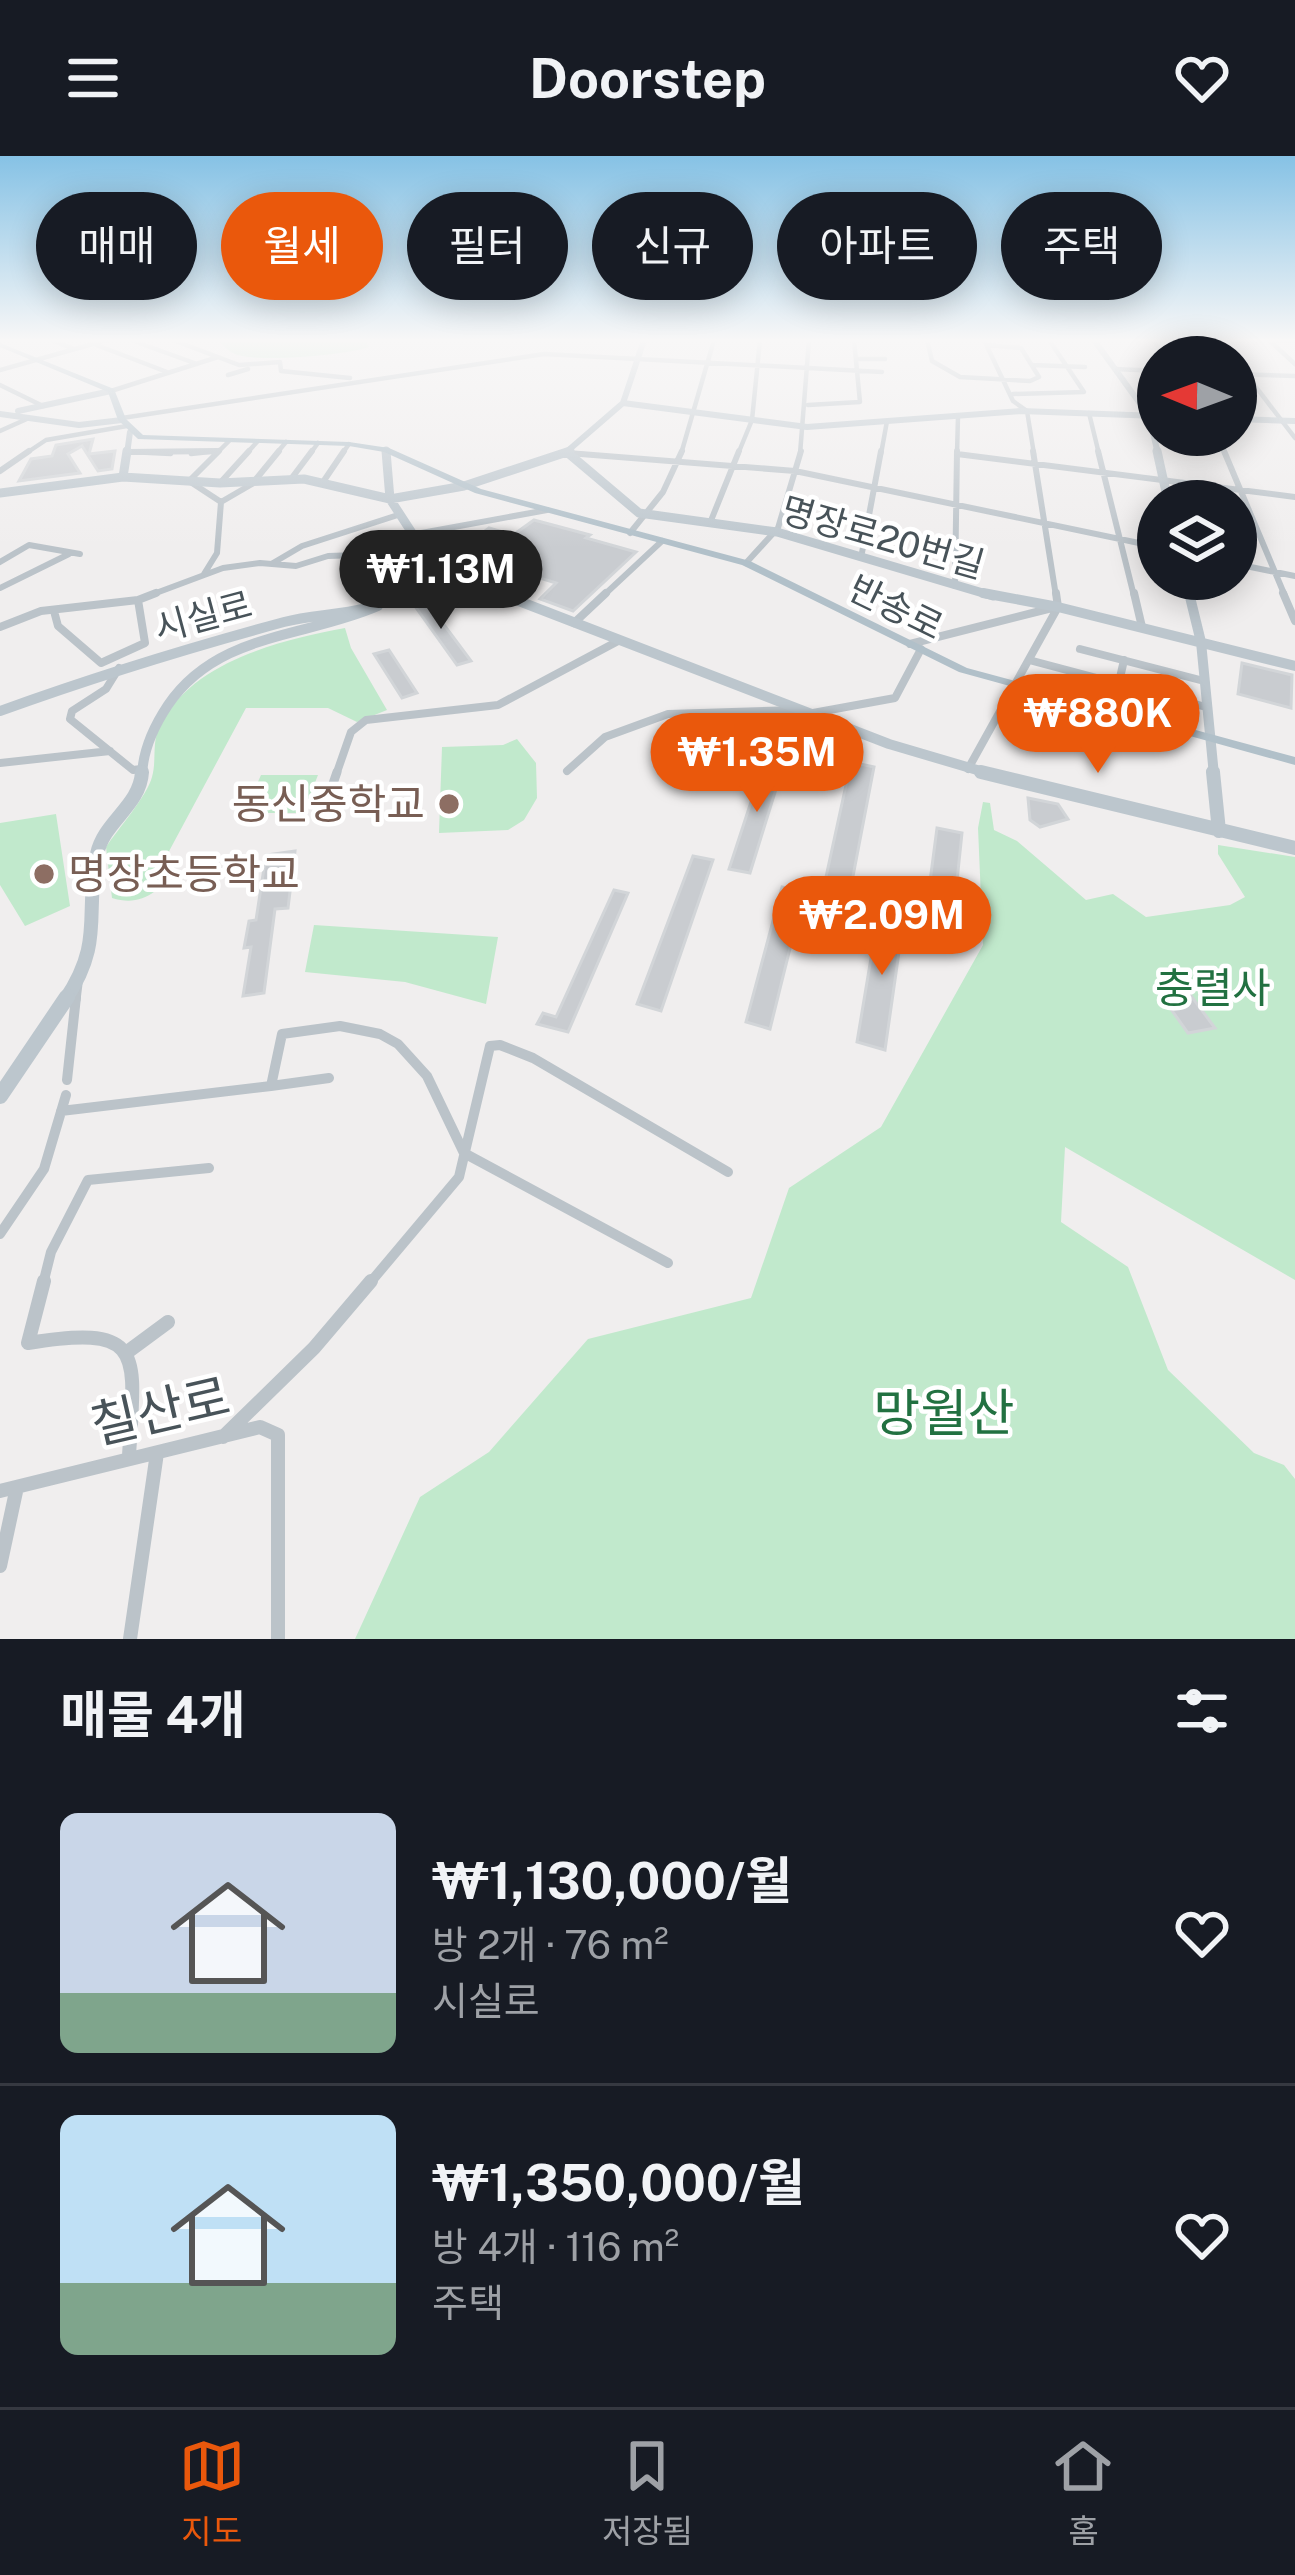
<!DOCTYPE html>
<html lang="ko">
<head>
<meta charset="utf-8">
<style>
  :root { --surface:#171b24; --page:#242831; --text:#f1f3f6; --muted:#9ea1a6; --line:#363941; --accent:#ea580c }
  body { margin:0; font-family:"Public Sans","Noto Sans KR",sans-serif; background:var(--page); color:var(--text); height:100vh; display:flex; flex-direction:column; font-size:45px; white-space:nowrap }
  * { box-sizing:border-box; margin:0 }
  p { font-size:39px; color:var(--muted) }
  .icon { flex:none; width:66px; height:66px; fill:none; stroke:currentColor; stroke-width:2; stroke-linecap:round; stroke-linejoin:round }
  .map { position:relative; height:1483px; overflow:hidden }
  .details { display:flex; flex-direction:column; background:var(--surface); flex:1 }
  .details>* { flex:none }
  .top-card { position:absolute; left:36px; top:36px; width:1224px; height:108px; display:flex; gap:24px }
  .needle { width:78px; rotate:271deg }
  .buttons { position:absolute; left:1137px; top:180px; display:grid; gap:24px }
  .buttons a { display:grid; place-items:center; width:120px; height:120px; border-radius:50%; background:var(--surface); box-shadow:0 6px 30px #0003; font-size:60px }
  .price { position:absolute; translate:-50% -102px; padding:0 27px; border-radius:42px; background:var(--accent); color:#fff; font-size:39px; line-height:78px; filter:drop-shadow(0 3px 6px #0008) }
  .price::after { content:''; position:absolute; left:50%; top:72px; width:36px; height:27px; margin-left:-18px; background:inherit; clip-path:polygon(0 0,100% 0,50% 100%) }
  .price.current { background:#222; color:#fff }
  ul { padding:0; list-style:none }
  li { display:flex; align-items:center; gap:36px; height:300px; padding:0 60px }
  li+li { border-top:3px solid var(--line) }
  li span { display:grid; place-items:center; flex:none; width:336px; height:240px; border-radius:18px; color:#555 }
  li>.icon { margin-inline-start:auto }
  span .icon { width:144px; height:144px; fill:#fffc; stroke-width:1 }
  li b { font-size:51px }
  h2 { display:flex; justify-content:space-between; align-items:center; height:144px; padding:0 60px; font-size:51px }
  .tag { padding:0 42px; border-radius:54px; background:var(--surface); box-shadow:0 6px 30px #0003; font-size:42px; line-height:108px }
  .tag.current { background:var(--accent); color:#fff }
  header { display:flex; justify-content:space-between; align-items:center; height:156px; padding:0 60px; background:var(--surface); font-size:54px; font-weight:700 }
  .dock { display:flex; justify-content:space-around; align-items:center; height:168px; border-top:3px solid var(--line); background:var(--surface); font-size:33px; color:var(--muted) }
  .dock a { display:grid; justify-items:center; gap:6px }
  .dock .current { color:var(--accent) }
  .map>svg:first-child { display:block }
  .green { fill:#c1e9cc }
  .building { fill:#c9ccd0; stroke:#d2d5d8; stroke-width:3 }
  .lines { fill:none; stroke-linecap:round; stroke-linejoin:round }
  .street-far5 { stroke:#bbc3c9; stroke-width:4.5 }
  .street-far4 { stroke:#bbc3c9; stroke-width:6 }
  .street-far3 { stroke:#bbc3c9; stroke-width:8 }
  .street-far2 { stroke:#bbc3c9; stroke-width:9 }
  .street-far1 { stroke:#bbc3c9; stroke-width:10 }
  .street { stroke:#bbc3c9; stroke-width:14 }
  .secondary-far4 { stroke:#bcc6cd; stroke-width:6 }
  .secondary-far3 { stroke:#bcc6cd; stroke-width:9 }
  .secondary-far2 { stroke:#bcc6cd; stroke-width:10 }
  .secondary-far1 { stroke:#bcc6cd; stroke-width:14 }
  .secondary { stroke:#bcc6cd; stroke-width:16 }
  .primary { fill:#b1c0c9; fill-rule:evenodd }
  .education-dot { fill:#8d6e63; stroke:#fff; stroke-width:4.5 }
  .labels { text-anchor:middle; stroke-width:9; stroke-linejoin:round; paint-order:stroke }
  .far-street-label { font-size:36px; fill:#485359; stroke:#fff }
  .education-label { font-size:42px; fill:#785e54; stroke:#fff; text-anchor:end }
  .park-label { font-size:42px; fill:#227141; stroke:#fff }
  .near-street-label { font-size:51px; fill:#485359; stroke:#fff }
  .near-park-label { font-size:51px; fill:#227141; stroke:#fff }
</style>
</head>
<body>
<header><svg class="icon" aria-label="menu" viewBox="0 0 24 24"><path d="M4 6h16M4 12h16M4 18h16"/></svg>Doorstep<svg class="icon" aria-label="heart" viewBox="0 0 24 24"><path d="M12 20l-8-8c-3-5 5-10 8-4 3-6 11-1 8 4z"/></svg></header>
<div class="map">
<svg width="1295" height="1483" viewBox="0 0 1295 1483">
  <rect width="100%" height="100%" fill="#f0eeee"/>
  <!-- green -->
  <path class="green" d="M218,184H365L369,191C346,199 253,208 233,197C228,195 222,188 218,184Z
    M345,472L351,492L387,554L357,566L328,552H246L167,699L175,713C159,736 141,751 112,742L106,691C118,673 147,640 152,621C157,604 151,585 161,567C195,504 282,484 345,472Z
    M517,583L536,607L537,642L524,664L508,674L439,677L442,591L503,589Z
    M261,619H318L303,657H244Z
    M983,646L990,647L994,674L1017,685L1086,744L1113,738L1146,761L1230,749L1245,741L1218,698V689L1295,701V1124L1065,991L1061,1066L1128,1111L1168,1214L1254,1297L1284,1309L1295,1323V1483H355L420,1341L489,1296L588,1183L751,1142L789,1032L881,971L983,789L978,672Z
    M56,658L70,750L25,770L0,729V667Z
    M314,769L498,781L486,848L405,826L305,816Z"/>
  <!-- building -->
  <path class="building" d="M93,283L89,298L115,295L112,313L98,315L82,290L68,298L80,317L19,325L31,303L52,300L56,289Z
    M534,364L590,379L586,382L636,396L573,455L540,443L556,427L530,419L535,415L456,397L489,372L513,379Z
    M424,442L471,505L457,509L412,446Z
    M389,494L417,537L402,542L374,498Z
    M1242,507L1292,519L1291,552L1238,538Z
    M766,600L785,604L750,717L729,713Z
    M851,606L874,611L850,736L824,730Z
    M1028,642L1058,648L1068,663L1040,671L1030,664Z
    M937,672L962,677L953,763L926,756Z
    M295,695L288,752L275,753L264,837L243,840L251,791L244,792L249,765L256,764L266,699Z
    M693,700L713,704L661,855L637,848Z
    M782,731L804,736L770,873L746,866Z
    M614,734L628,737L568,876L537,868L543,857L556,861Z
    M880,748L905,754L885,894L857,886Z
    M1189,837L1215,872L1188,877L1163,842Z"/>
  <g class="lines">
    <!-- street-far5 -->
    <path class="street-far5" d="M51,184L74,193
      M131,184L197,208
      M173,184L239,209L280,206L281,215L350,222
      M927,184L932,205L960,221L1030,225L1039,221L1021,192L987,189
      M984,184L1013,245L1027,255L1034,298
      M1153,184L1166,201
      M1220,184L1233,201
      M1269,184L1295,208
      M1272,184L1295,185
      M94,188L167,216
      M856,203H885
      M1236,205L1295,282
      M1032,209L1085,211
      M1115,213L1158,215
      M0,214L107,184
      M1236,218L1295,220
      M228,219L248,213
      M0,229L43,250
      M111,235L218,201
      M1013,238L1084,236L1049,184
      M808,249L860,246L854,184
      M1089,257L1099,298
      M122,262L544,198L882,216
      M0,275L29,262
      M1217,279L1225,298
      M129,296L171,298
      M568,297L584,298
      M25,298L46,284L127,270
      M191,298L219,295
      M216,298L229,285
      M246,298L257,286
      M276,298L286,286
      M310,298L318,287
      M342,298L349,288
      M681,298L714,184
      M738,298L752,264L760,184
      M800,298L809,184
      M881,298L887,265
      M957,298L958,260"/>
    <!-- street-far4 -->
    <path class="street-far4" d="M219,295L189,325L221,346
      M1033,295L1056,440
      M1098,295L1134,440
      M1224,295L1285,440
      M129,296L217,295
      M568,297L795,315L1158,391
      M957,298L1295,341
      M0,315L29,295
      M291,323L312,295
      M323,326L344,295
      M220,327L249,295
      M710,367L739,295
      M630,377L663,336L682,295
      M861,402L881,295
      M0,406L29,389L80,398
      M273,407L302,390L401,358
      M746,407L778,372L801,295
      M1236,408L1295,420
      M204,418L217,397L221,346L252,328L279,295
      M955,430L957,295
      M0,432L69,398
      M148,440L223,412L260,407L296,410L328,400L359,399L416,378L547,354
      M603,440L662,385"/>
    <!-- street-far3 -->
    <path class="street-far3" d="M1056,437L1058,451
      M1134,437L1142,471
      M1283,437L1295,465
      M54,455L58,470L101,507L145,487L138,444
      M574,467L606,437
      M0,471L41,455L138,444L156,437
      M910,488L1052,452
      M1080,493L1204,525
      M1029,504L1206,551
      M119,512L106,533L72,555L70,563L133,614L141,613
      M813,557L895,542L921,493
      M1112,557L1124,504
      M0,607L110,595
      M968,613L1058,451
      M567,615L605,581L668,558L796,554
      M336,619L351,576L366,564L498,549L620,484"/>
    <!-- street-far2 -->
    <path class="street-far2" d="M327,645L337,616
      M76,844L78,828"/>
    <!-- street-far1 -->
    <path class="street-far1" d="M67,924L76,841
      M271,930L329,922
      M61,955L271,930L282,878L340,870L380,878L398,888L427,920L464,997L668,1107
      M0,1078L44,1013L66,939
      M43,1128L51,1096L88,1024L209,1012
      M369,1128L459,1021L490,890L500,889L533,902L728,1016"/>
    <!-- street -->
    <path class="street" d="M44,1125L28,1187C146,1168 135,1196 129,1300
      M126,1197L168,1166
      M223,1281L314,1192L371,1125
      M0,1335L260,1271L278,1279V1483
      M0,1410L17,1331
      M130,1483L157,1297"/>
    <!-- secondary-far4 -->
    <path class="secondary-far4" d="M1094,184L1149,260L1158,298
      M623,247L807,271L1021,255L1158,260
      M18,255L111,235
      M0,258L79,269L122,264
      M1236,263L1295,265
      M127,298L130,276
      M564,298L623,247L644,184"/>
    <!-- secondary-far3 -->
    <path class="secondary-far3" d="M386,295L390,343L427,400V410L397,440
      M1157,295L1168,345
      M568,297L639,357L777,376L993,440
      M123,321L127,295
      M0,337L123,321L220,327L304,323L390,343L464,330L570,295
      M427,410L506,440
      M1186,423L1190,440"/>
    <!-- secondary-far2 -->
    <path class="secondary-far2" d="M498,437L889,588L994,619
      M983,437L1058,451L1295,510
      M1189,437L1201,486L1214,619
      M0,555C94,521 188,492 284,466C322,456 368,460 401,437
      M142,619C143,594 154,570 168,549C218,476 305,482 378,450"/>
    <!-- secondary-far1 -->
    <path class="secondary-far1" d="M981,616L1295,692
      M1213,616L1219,675
      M65,844C105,785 84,757 97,698C104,665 140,650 142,616"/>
    <!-- secondary -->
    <path class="secondary" d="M0,940L67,841"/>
    <!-- primary -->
    <path class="primary" d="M0,187L114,233L126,263L143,279L349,286L389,292L481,333L750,405L967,512L1295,601V609L959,516L742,409L475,337L384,296L349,290L138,283L118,264L108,236L0,191Z"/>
  </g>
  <!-- sky -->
  <linearGradient id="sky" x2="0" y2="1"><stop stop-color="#86c2e5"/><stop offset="0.47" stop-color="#f8f7f7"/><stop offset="1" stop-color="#f8f7f7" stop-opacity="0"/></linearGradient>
  <rect width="1295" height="392" fill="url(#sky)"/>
  <!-- markers -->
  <g class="education-dot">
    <circle cx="449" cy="648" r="12"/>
    <circle cx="44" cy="718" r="12"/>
  </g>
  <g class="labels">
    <!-- far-street labels -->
    <g class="far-street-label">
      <text transform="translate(883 381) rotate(16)" y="13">명장로20번길</text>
      <text transform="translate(896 451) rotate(26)" y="13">반송로</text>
      <text transform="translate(203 460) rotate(-15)" y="13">시실로</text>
    </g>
    <!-- education labels -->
    <g class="education-label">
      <text x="425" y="663">동신중학교</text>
      <text x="68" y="733" text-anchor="start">명장초등학교</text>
    </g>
    <!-- park labels -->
    <g class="park-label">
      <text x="1213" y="847">충렬사</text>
    </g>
    <!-- near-street labels -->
    <g class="near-street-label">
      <text transform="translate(160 1255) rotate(-13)" y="18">칠산로</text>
    </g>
    <!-- near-park labels -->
    <g class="near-park-label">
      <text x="944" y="1275">망월산</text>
    </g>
  </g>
</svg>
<div class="buttons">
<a><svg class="needle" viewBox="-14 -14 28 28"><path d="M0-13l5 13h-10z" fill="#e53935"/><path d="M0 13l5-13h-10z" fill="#9ea1a6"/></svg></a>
<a><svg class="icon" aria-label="layers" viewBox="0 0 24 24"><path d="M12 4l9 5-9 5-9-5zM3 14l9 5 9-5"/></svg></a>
</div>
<b class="price current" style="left:441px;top:476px">₩1.13M</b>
<b class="price" style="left:1098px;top:620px">₩880K</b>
<b class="price" style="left:757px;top:659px">₩1.35M</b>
<b class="price" style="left:882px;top:822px">₩2.09M</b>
<div class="top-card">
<a class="tag">매매</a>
<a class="tag current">월세</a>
<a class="tag">필터</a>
<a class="tag">신규</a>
<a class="tag">아파트</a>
<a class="tag">주택</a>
</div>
</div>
<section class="details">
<h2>매물 4개<svg class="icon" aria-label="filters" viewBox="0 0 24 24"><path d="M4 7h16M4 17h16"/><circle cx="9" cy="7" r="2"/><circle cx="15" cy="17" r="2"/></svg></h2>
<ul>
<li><span style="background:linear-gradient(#c9d6e8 75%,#7fa58c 0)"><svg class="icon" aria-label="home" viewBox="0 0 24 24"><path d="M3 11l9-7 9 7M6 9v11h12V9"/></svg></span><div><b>₩1,130,000/월</b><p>방 2개 · 76 m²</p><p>시실로</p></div><svg class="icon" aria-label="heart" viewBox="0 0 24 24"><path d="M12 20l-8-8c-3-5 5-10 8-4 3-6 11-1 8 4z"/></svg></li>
<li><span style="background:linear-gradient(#bfe0f5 70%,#7fa58c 0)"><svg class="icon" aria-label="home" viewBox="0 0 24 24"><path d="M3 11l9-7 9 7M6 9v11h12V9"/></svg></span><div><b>₩1,350,000/월</b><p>방 4개 · 116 m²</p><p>주택</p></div><svg class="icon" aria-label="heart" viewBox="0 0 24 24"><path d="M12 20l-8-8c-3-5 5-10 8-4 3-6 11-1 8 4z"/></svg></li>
</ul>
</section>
<nav class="dock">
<a class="current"><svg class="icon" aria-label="map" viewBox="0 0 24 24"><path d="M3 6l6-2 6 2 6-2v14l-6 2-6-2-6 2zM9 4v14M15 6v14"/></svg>지도</a>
<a><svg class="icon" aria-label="saved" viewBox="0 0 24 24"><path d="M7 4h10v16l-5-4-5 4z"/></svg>저장됨</a>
<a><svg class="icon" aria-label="home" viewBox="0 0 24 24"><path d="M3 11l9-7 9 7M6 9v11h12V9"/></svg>홈</a>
</nav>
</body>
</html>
